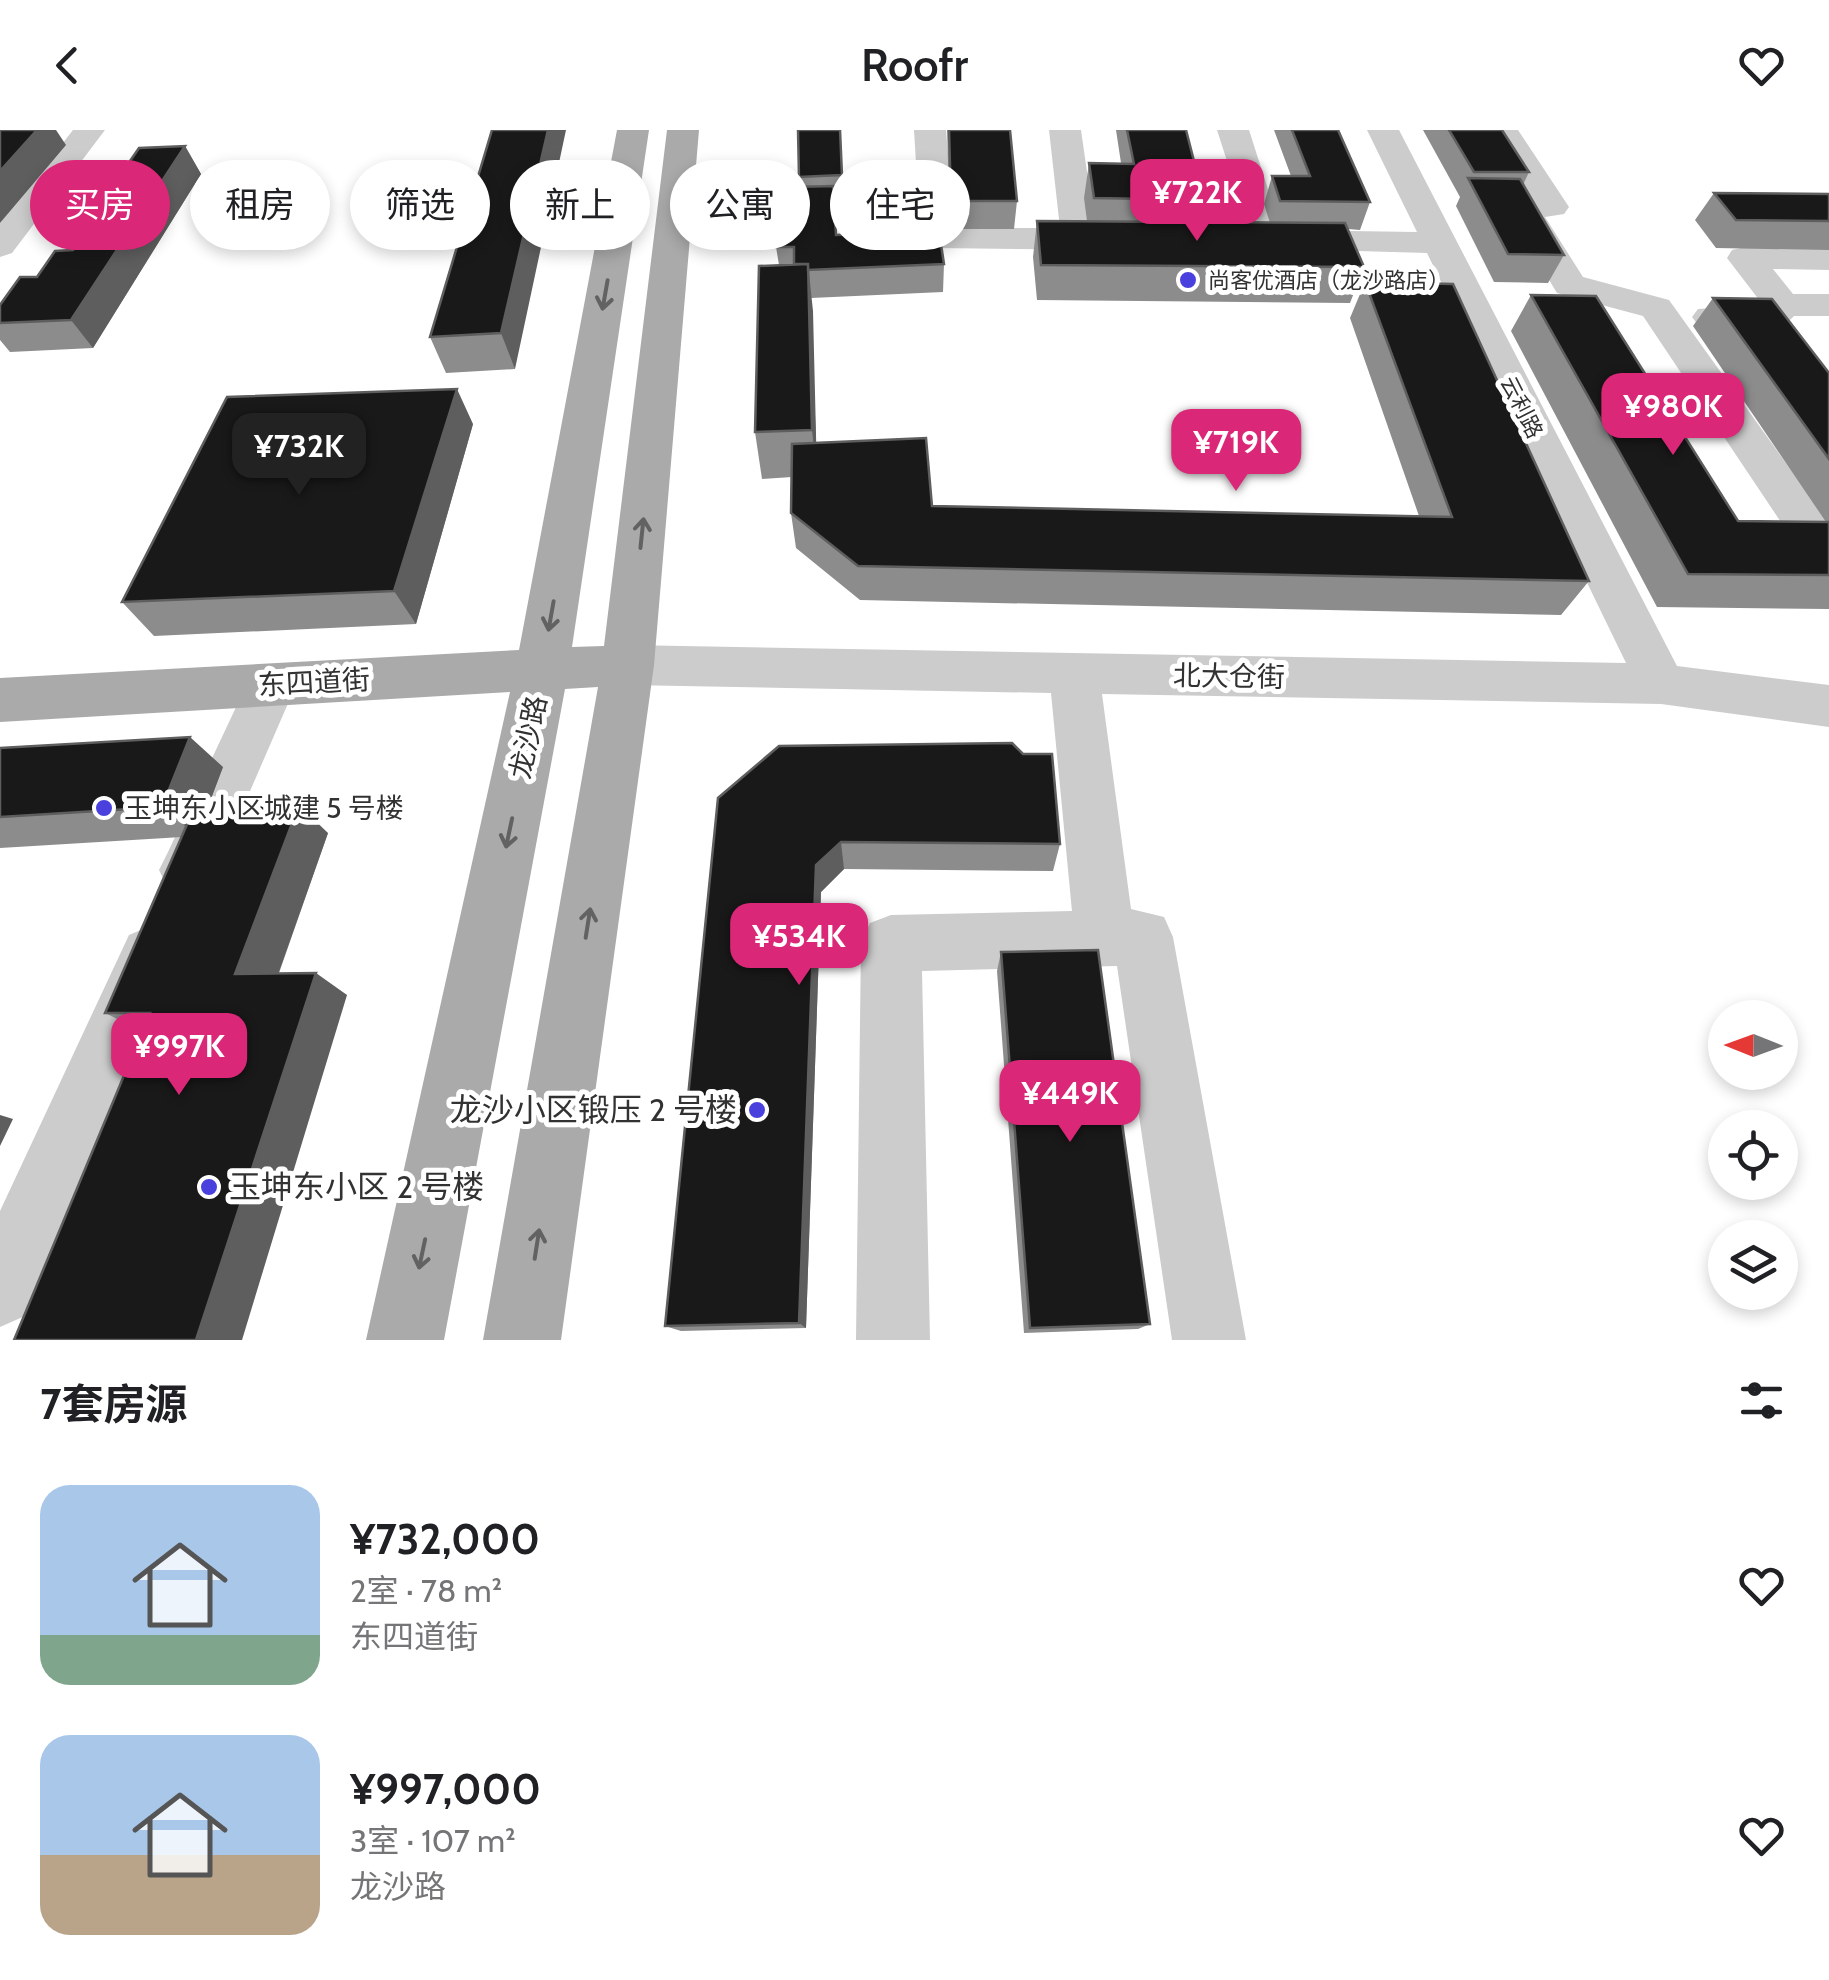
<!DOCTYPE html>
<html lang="zh">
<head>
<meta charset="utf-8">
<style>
  :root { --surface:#fff; --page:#f2f2f2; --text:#202124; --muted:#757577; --accent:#db2777 }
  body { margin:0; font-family:Cabin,"Noto Sans SC",sans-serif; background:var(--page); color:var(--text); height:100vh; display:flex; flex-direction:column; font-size:38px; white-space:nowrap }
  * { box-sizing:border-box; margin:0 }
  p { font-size:32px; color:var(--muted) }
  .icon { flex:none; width:55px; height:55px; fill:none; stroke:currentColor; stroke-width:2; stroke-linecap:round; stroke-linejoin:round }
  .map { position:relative; height:1210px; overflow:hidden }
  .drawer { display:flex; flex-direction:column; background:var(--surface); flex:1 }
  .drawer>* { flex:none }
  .top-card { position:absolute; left:30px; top:30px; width:1000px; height:90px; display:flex; gap:20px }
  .needle { width:65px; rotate:271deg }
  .buttons { position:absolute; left:1708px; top:870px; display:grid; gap:20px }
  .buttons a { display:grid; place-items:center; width:90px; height:90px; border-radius:50%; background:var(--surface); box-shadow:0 5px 15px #0003; font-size:50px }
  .price { position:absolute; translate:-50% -85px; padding:0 22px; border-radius:20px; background:var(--accent); color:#fff; font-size:32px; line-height:65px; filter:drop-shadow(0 2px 5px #0008) }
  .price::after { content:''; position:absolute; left:50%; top:60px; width:30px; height:22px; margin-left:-15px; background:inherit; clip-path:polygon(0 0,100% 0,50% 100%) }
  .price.active { background:#222; color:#fff }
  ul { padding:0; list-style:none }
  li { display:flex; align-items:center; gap:30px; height:250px; padding:0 40px }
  li span { display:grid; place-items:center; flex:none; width:280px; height:200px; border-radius:30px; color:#555 }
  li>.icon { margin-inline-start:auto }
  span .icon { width:120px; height:120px; fill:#fffc; stroke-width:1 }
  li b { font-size:42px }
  h2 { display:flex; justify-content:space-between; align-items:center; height:120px; padding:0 40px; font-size:42px }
  .tag { padding:0 35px; border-radius:45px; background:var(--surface); box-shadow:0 5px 15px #0003; font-size:35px; line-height:90px }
  .tag.active { background:var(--accent); color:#fff }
  header { display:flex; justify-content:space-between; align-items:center; height:130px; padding:0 40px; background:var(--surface); font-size:45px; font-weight:600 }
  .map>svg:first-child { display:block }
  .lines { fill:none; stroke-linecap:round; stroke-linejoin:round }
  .minor { fill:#ccc; fill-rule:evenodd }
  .major { fill:#aaa; fill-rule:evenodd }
  .wall { fill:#8c8c8c }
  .shaded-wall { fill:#5e5e5e }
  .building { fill:#191919; stroke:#5e5e5e; stroke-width:2.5 }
  .oneway { stroke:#626262 }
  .poi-dot { fill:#4940dd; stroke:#fff; stroke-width:4 }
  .labels { text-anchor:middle; stroke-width:10; stroke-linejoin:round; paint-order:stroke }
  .far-poi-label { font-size:22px; fill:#323232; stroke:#fff; text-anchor:start }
  .far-street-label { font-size:22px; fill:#323232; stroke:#fff }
  .street-label { font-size:28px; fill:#323232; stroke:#fff }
  .poi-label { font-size:28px; fill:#323232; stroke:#fff; text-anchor:start }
  .near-poi-label { font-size:32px; fill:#323232; stroke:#fff; text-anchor:end }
</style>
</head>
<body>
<header><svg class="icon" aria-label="back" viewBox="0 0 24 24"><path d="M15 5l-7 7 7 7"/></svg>Roofr<svg class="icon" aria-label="heart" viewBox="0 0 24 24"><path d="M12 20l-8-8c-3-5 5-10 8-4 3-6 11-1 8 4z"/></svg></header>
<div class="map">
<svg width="1829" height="1210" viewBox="0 0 1829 1210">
  <rect width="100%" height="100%" fill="#fff"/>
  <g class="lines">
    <!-- minor -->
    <path class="minor" d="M73,0H105L12,123L0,127V93Z
      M914,0H946L954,98H1060L1049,0H1081L1095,98L1120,102L1126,109L1120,116L1108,120L937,118L925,115L919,87L674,98L662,95L657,88L662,81L674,78L918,67Z
      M1217,0H1249L1281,100L1417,102L1367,0H1399L1677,536L1829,555V597L1661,574L1102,564L1131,779L1164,787L1173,807L1246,1210H1172L1117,836L922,841L930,1210H856L861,813L870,793L891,785L1072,781L1051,563L628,555L610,549L603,535L610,521L628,515L1626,533L1427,123L1255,118Z
      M1486,0H1518L1569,77L1564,84L1545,87L1583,147L1669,170L1829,393V445L1813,440L1643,186L1557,163L1505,77L1510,70L1529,67Z
      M1745,117L1829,118V140L1773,139L1793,164H1829V186H1794C1776,207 1722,201 1698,195L1692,187L1698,179L1763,175L1727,128L1732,120Z
      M271,535L289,541L296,555L208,758L188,766L168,758L159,740L168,722L253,541Z
      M150,796L171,805L180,825L25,1186L0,1197V1081L129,805Z"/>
    <!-- major -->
    <path class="major" d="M617,0H649L572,517L604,516L667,0H699L654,535L561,1210H483L598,557L565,559L444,1210H366L510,562L0,592V548L519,520Z"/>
  </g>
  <!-- wall -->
  <path class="wall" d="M492,0L515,239L446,243L430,207Z
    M840,0L844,73H834L836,105L944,134L943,162L811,168L816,313L932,376L1419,386L1350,188L1365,152L1589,451L1561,485L860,470L796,418L791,383L792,347L762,349L755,302L779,135L776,117L778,95L777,85L800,57L799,47Z
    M947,0H1010L1017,71L1014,99H950Z
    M1116,0H1186L1204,70L1198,92L1270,93L1264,74L1272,46H1291L1274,0H1338L1370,72L1360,100L1348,99L1364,137L1350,173L1037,170L1033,127L1037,91H1087L1084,68L1089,33H1121Z
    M1423,0H1502L1529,42L1523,55L1564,125L1548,153L1494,152L1456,76L1460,67Z
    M185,16L201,44L93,218L10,222L0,210V175L73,120L93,91L85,79L119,47Z
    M1714,63L1829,64V120L1716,118L1695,90Z
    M1531,165L1738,391L1826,392L1693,196L1713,168L1829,243V479L1657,477L1511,201Z
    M473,294L416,494L154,506L122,472Z
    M0,618L223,637L208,676L328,703L279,843L347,865L142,901L105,883L182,707L0,718Z
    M718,668L1060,714L1053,741L844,739L821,762L806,1198L681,1201L665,1196Z
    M1001,822L1150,1194L1138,1199L1024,1203L997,841Z"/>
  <!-- shaded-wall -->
  <path class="shaded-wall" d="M37,0H56L66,15L0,93V41Z
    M548,0H566L515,239L501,203Z
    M185,16L201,44L93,218L71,190Z
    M808,134L813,181L817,346L812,300Z
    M457,259L473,294L416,494L394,461Z
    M190,607L223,637L197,706L162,677Z
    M299,675L328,703L270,867L235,844Z
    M841,712L844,739L821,762L806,1198L799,1193L816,735Z
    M316,843L347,865L242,1210H196Z
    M0,985L13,989L0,1016Z"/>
  <!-- building -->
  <path class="building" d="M0,0H37L0,41Z
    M492,0H548L501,203L430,207Z
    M798,0H840L842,45L799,47Z
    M949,0H1010L1017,71H951Z
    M1127,0H1186L1204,70L1094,68L1089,33L1134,34Z
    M1292,0H1338L1370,72L1280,71L1272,46H1310Z
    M1449,0H1502L1529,42H1474Z
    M185,16L71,190L0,193V175L20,147H37L55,121L73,120L103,78L85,79L107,48L119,47L139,18Z
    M1468,48L1520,49L1564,125L1508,124Z
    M833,56L836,105L939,101L944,134L808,140V134H794V117H776V95H794L793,84L777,85L776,67L793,66V57Z
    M1714,63L1829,64V91L1736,90Z
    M1037,91L1345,93L1364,137L1041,135Z
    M808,134L812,300L755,302L759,136Z
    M1365,152L1453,154L1589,451L858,436L791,383L792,314L926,308L932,376L1452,387Z
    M1531,165L1596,166L1738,391L1829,392V445L1688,444Z
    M1713,168L1772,169L1829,243V329Z
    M457,259L394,461L122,472L227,267Z
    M190,607L162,677L0,687V618Z
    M1012,613L1023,624H1052L1060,714L841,712L816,735L799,1193L665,1196L718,668L779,616Z
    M299,675L235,844L316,843L196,1210H14L150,883H105L195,676Z
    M1098,820L1150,1194L1030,1198L1001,822Z"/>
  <!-- one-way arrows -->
  <defs><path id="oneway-shaft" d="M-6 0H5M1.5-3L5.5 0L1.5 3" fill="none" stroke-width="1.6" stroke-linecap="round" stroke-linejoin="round" transform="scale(2.5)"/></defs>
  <g class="oneway">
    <use href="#oneway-shaft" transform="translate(605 165) rotate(100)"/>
    <use href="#oneway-shaft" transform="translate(642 403) rotate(-84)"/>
    <use href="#oneway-shaft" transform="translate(551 486) rotate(100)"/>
    <use href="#oneway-shaft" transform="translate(509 703) rotate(102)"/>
    <use href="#oneway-shaft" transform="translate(588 793) rotate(-81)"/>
    <use href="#oneway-shaft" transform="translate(537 1114) rotate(-81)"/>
    <use href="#oneway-shaft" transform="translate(422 1124) rotate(102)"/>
  </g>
  <!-- markers -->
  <g class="poi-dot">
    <circle cx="1188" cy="150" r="10"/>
    <circle cx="104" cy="678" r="10"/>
    <circle cx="757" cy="980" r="10"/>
    <circle cx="209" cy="1057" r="10"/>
  </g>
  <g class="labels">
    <!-- far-poi labels -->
    <g class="far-poi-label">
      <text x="1208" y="158">尚客优酒店（龙沙路店）</text>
    </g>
    <!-- far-street labels -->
    <g class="far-street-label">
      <text transform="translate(1522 277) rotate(63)" y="8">云利路</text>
    </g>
    <!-- street labels -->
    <g class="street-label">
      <text transform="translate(1229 546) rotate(1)" y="10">北大仓街</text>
      <text transform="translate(314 552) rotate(-3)" y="10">东四道街</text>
      <text transform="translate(528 607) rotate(-78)" y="10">龙沙路</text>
    </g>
    <!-- poi labels -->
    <g class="poi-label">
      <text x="124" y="688">玉坤东小区城建 5 号楼</text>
    </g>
    <!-- near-poi labels -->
    <g class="near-poi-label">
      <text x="737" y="991">龙沙小区锻压 2 号楼</text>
      <text x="229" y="1068" text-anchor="start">玉坤东小区 2 号楼</text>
    </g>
  </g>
</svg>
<div class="buttons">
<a><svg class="needle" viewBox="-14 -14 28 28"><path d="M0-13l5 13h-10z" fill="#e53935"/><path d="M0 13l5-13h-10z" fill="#757577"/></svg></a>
<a><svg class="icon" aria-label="locate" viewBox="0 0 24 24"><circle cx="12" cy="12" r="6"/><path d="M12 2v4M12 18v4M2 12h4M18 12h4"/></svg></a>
<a><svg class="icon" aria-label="layers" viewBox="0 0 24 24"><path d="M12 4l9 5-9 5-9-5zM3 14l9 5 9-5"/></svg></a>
</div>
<b class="price" style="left:1197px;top:114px">¥722K</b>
<b class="price" style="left:1673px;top:328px">¥980K</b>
<b class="price" style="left:1236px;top:364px">¥719K</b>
<b class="price active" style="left:299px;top:368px">¥732K</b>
<b class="price" style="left:799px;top:858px">¥534K</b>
<b class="price" style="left:179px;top:968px">¥997K</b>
<b class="price" style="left:1070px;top:1015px">¥449K</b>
<div class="top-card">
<a class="tag active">买房</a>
<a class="tag">租房</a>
<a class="tag">筛选</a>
<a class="tag">新上</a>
<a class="tag">公寓</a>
<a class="tag">住宅</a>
</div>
</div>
<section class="drawer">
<h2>7套房源<svg class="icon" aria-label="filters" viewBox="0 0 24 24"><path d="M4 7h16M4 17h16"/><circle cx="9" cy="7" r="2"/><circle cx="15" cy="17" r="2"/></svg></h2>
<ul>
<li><span style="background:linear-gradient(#a9c7e8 75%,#7fa58c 0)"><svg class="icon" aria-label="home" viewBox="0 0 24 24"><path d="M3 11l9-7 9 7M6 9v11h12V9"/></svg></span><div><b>¥732,000</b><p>2室 · 78 m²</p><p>东四道街</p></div><svg class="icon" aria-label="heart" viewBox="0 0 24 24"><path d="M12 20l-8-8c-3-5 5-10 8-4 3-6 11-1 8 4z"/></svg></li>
<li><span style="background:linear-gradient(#a9c7e8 60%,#b9a48a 0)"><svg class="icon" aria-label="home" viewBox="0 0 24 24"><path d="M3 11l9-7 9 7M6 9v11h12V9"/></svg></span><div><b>¥997,000</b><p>3室 · 107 m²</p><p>龙沙路</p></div><svg class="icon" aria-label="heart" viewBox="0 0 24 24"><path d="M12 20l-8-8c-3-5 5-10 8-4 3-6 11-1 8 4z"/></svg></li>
</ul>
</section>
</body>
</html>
